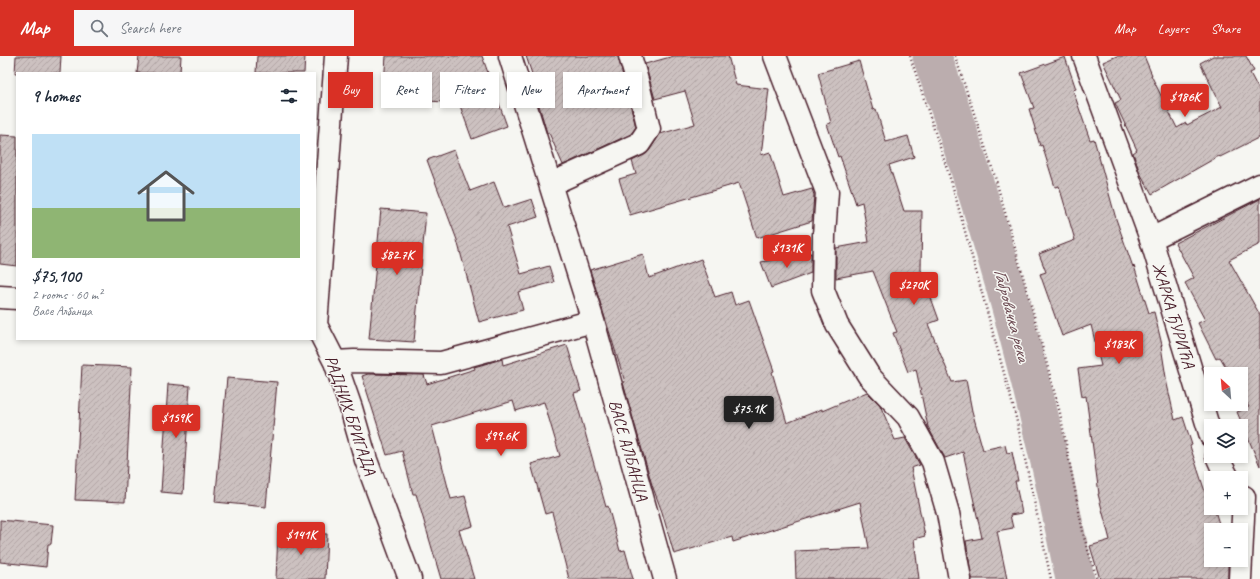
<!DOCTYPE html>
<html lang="en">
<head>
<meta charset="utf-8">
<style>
  :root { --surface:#fff; --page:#f6f6f7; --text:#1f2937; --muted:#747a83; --accent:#d93025 }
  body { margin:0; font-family:Caveat,sans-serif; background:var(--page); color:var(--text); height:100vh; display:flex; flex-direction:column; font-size:15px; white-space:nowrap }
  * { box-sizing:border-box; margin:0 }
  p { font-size:13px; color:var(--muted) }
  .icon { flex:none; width:22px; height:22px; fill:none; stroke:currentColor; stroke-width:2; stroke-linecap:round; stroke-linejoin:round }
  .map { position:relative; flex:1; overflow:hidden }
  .side { position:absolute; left:16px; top:16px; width:300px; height:268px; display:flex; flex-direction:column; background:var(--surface); border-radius:0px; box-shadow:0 2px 6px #0003 }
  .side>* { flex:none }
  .guide { position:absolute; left:328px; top:16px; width:380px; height:36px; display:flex; gap:8px }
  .needle { width:26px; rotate:334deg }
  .fabs { position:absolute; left:1204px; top:311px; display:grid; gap:8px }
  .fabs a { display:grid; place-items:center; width:44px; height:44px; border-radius:0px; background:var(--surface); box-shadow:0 2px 6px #0003; font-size:20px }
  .price { position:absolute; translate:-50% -34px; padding:0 9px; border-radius:4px; background:var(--accent); color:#fff; font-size:13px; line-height:26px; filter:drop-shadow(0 1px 2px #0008) }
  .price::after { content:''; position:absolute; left:50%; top:24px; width:12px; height:9px; margin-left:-6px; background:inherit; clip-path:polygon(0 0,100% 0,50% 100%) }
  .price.current { background:#222; color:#fff }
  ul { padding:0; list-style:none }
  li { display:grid; align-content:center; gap:8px; height:212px; padding:0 16px }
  li span { display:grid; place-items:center; height:124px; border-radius:0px; color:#555 }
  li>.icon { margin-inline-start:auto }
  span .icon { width:72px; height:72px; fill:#fffc; stroke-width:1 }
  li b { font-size:17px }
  h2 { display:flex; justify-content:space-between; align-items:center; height:48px; padding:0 16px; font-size:17px }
  .pill { padding:0 14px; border-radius:0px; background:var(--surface); box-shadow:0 2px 6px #0003; font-size:14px; line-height:36px }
  .pill.current { background:var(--accent); color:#fff }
  header { display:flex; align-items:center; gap:24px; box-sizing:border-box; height:56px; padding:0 20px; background:var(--accent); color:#fff }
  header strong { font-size:19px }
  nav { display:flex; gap:22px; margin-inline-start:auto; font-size:14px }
  .search { width:280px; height:36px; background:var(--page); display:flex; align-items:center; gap:10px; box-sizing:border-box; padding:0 14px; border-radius:0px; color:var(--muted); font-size:15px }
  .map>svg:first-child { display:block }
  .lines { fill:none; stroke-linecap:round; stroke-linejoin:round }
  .river { stroke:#bbadae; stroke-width:39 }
  .building { fill:url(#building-hatch); stroke:#4a1f2b }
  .minor-casing { stroke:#4a1f2b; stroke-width:25 }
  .path { stroke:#4a1f2b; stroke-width:2.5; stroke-dasharray:1 3; stroke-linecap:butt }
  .minor { stroke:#f6f6f2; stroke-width:22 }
  .labels { text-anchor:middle; stroke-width:3; stroke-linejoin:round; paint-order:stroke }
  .street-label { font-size:17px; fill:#4a1f2b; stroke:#f6f6f2 }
  .water-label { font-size:18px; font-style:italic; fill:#6c4a52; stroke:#f6f6f2 }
</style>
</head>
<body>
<header>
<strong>Map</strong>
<div class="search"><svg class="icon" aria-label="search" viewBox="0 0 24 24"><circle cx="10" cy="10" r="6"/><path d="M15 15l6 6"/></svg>Search here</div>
<nav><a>Map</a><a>Layers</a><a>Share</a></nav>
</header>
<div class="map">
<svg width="1260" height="523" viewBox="0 0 1260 523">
  <defs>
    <pattern id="building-hatch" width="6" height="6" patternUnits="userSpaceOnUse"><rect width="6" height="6" fill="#ccc1c0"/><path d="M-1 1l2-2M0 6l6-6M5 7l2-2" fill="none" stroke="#b1a5a5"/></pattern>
  </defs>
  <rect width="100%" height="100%" fill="#f6f6f2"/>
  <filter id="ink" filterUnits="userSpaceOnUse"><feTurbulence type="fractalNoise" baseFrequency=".025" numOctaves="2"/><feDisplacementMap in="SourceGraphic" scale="8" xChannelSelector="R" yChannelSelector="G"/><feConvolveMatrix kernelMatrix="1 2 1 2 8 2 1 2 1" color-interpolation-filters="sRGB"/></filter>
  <g filter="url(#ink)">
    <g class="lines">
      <!-- river -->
      <path class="river" d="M932,0C976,125 1014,252 1044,381C1056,428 1065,476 1075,523"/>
    </g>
    <!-- building -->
    <path class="building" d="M16,0H61L60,17H15Z
      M139,0H181L180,17H137Z
      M257,0H305L304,17H256Z
      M386,0H482L507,70L472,83L459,47L383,42Z
      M526,0H618L636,71L631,78L563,109L549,77H547L538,46L541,45Z
      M674,0H728L736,29L769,33L761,99L770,96L784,141L812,133L814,139L812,165L757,182L739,127L630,159L619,123L636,118L632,105L644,99L649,95L660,78L695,68L685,35L655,43L645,8Z
      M1117,0H1144L1152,19H1151L1177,72L1186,67L1187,69L1222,51L1200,7L1213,0H1246L1254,15L1250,17L1260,36V81L1220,101L1219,100L1152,138L1140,117L1133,97L1137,94L1115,47L1121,44L1103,6Z
      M1065,1L1076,33L1073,34L1080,55L1090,84L1094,83L1116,163L1133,211L1134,210L1149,257L1154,256L1162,289L1161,290L1167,328L1175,364L1183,361L1192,389L1190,390L1212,457L1215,455L1221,474H1211V504H1228V523H1100L1090,490L1110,484L1098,438H1099L1086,340L1082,341L1078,313L1101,310L1091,269L1062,280L1040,218L1046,216L1039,198L1075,184L1059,130L1055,131L1042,89L1040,90L1034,69L1029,53L1034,52L1021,17Z
      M859,5L873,54L876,53L886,86L908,80L914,101L889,109L904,155H922L921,214L939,264L928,268L952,326L966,324L972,355L983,394L1005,389L1007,397L1012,396L1018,425H1015L1022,457L1010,459L1013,472L997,475L1007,523H972L966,485L982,482L963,396L945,402L928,371L916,313L908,316L893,277L897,276L873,215L836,222V192L869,186L862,146L856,148L840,100L838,101L827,68L831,67L818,17Z
      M0,79L17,80V210L0,208Z
      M454,94L470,135L494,126L504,152L532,143L538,161L507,171L521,218L549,210L554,226L518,236L523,254L479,266L457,184L427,104Z
      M1260,143V188L1229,204L1260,259V410L1237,356L1249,351L1241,337V318H1230L1220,301L1216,303L1198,267L1205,264L1185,227L1194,222L1175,187Z
      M381,153L426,157L414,286L369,283Z
      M811,197V217L771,232L761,206Z
      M643,198L649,222L701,203L715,241L731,236L735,249L749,244L774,315L772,316L787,367L822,353V355L867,336L880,349L895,384L905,382L920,409L911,412L925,480L914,483L919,523H796L795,495L869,492L860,446L733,486L732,481L674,498L662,456L652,429L623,327L625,326L590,214Z
      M567,289L581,335L574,337L606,451L608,450L620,495L625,494L633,523H569L552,456L545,458L531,408L560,400L544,346L516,355L513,345L432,370L451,443L465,440L473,470L459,474L474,523H441L416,438H413L402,395L387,399L362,320L368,318L424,319L427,328L475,313L474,311L502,303L503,309Z
      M82,309L132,311L125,446L75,444Z
      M227,322L277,326L266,451L215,446Z
      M168,328L190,330L183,438L161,436Z
      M0,464L53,469L51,488H48L46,511L0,506Z
      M278,476L327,478L325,523H276Z"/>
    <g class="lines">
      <defs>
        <path id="minor" d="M336,0L316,269L335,306L351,352L366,404L410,523
          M775,0L827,136L824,179L823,234L837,269L869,320L908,361L933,406L948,457L960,523
          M1084,0L1151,183L1211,380
          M551,128L639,88L649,73L638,28L630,0
          M1151,183L1260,129
          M0,241L17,242
          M593,265L665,523
          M335,306L354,305L441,307L593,265L510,0
          M1217,400L1221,409L1228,422
          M1240,523L1244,441"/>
      </defs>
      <!-- minor casing -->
      <use href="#minor" class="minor-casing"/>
      <!-- path -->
      <path class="path" d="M910,0L952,128L1015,357L1051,523
        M955,0L995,121L1030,245L1060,357L1084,481L1097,523"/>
      <!-- minor -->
      <use href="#minor" class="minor"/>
    </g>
  </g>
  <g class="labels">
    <!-- street labels -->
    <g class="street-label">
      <text transform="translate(1174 259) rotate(73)" y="6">ЖАРКА ЂУРИЋА</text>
      <text transform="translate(351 359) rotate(71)" y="6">РАДНИХ БРИГАДА</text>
      <text transform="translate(629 394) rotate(74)" y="6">ВАСЕ АЛБАНЦА</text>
    </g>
    <!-- water labels -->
    <g class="water-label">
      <text transform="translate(1012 259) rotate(75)" y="6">Габровачка река</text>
    </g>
  </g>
</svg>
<div class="fabs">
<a><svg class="needle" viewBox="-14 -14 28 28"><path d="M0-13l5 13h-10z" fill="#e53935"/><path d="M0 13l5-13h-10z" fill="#747a83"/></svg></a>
<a><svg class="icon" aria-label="layers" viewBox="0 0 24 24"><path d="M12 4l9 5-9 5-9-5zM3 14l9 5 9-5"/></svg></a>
<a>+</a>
<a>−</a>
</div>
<b class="price" style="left:1185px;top:62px">$186K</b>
<b class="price" style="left:787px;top:213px">$131K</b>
<b class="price" style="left:397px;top:220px">$82.7K</b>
<b class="price" style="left:914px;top:250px">$270K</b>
<b class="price" style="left:1119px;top:309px">$183K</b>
<b class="price current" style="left:749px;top:374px">$75.1K</b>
<b class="price" style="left:176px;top:383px">$159K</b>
<b class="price" style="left:501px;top:401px">$99.6K</b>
<b class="price" style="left:301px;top:500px">$141K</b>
<div class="guide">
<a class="pill current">Buy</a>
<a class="pill">Rent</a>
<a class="pill">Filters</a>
<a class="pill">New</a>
<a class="pill">Apartment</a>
</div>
<section class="side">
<h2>9 homes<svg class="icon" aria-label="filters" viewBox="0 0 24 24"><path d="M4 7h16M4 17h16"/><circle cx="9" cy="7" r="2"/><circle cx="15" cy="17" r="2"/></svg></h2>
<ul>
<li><span style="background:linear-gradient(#bfe0f5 60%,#8fb573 0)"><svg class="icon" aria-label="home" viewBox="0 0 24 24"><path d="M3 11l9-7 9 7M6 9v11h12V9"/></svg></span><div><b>$75,100</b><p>2 rooms · 60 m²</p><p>Васе Албанца</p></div></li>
</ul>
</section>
</div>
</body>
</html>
